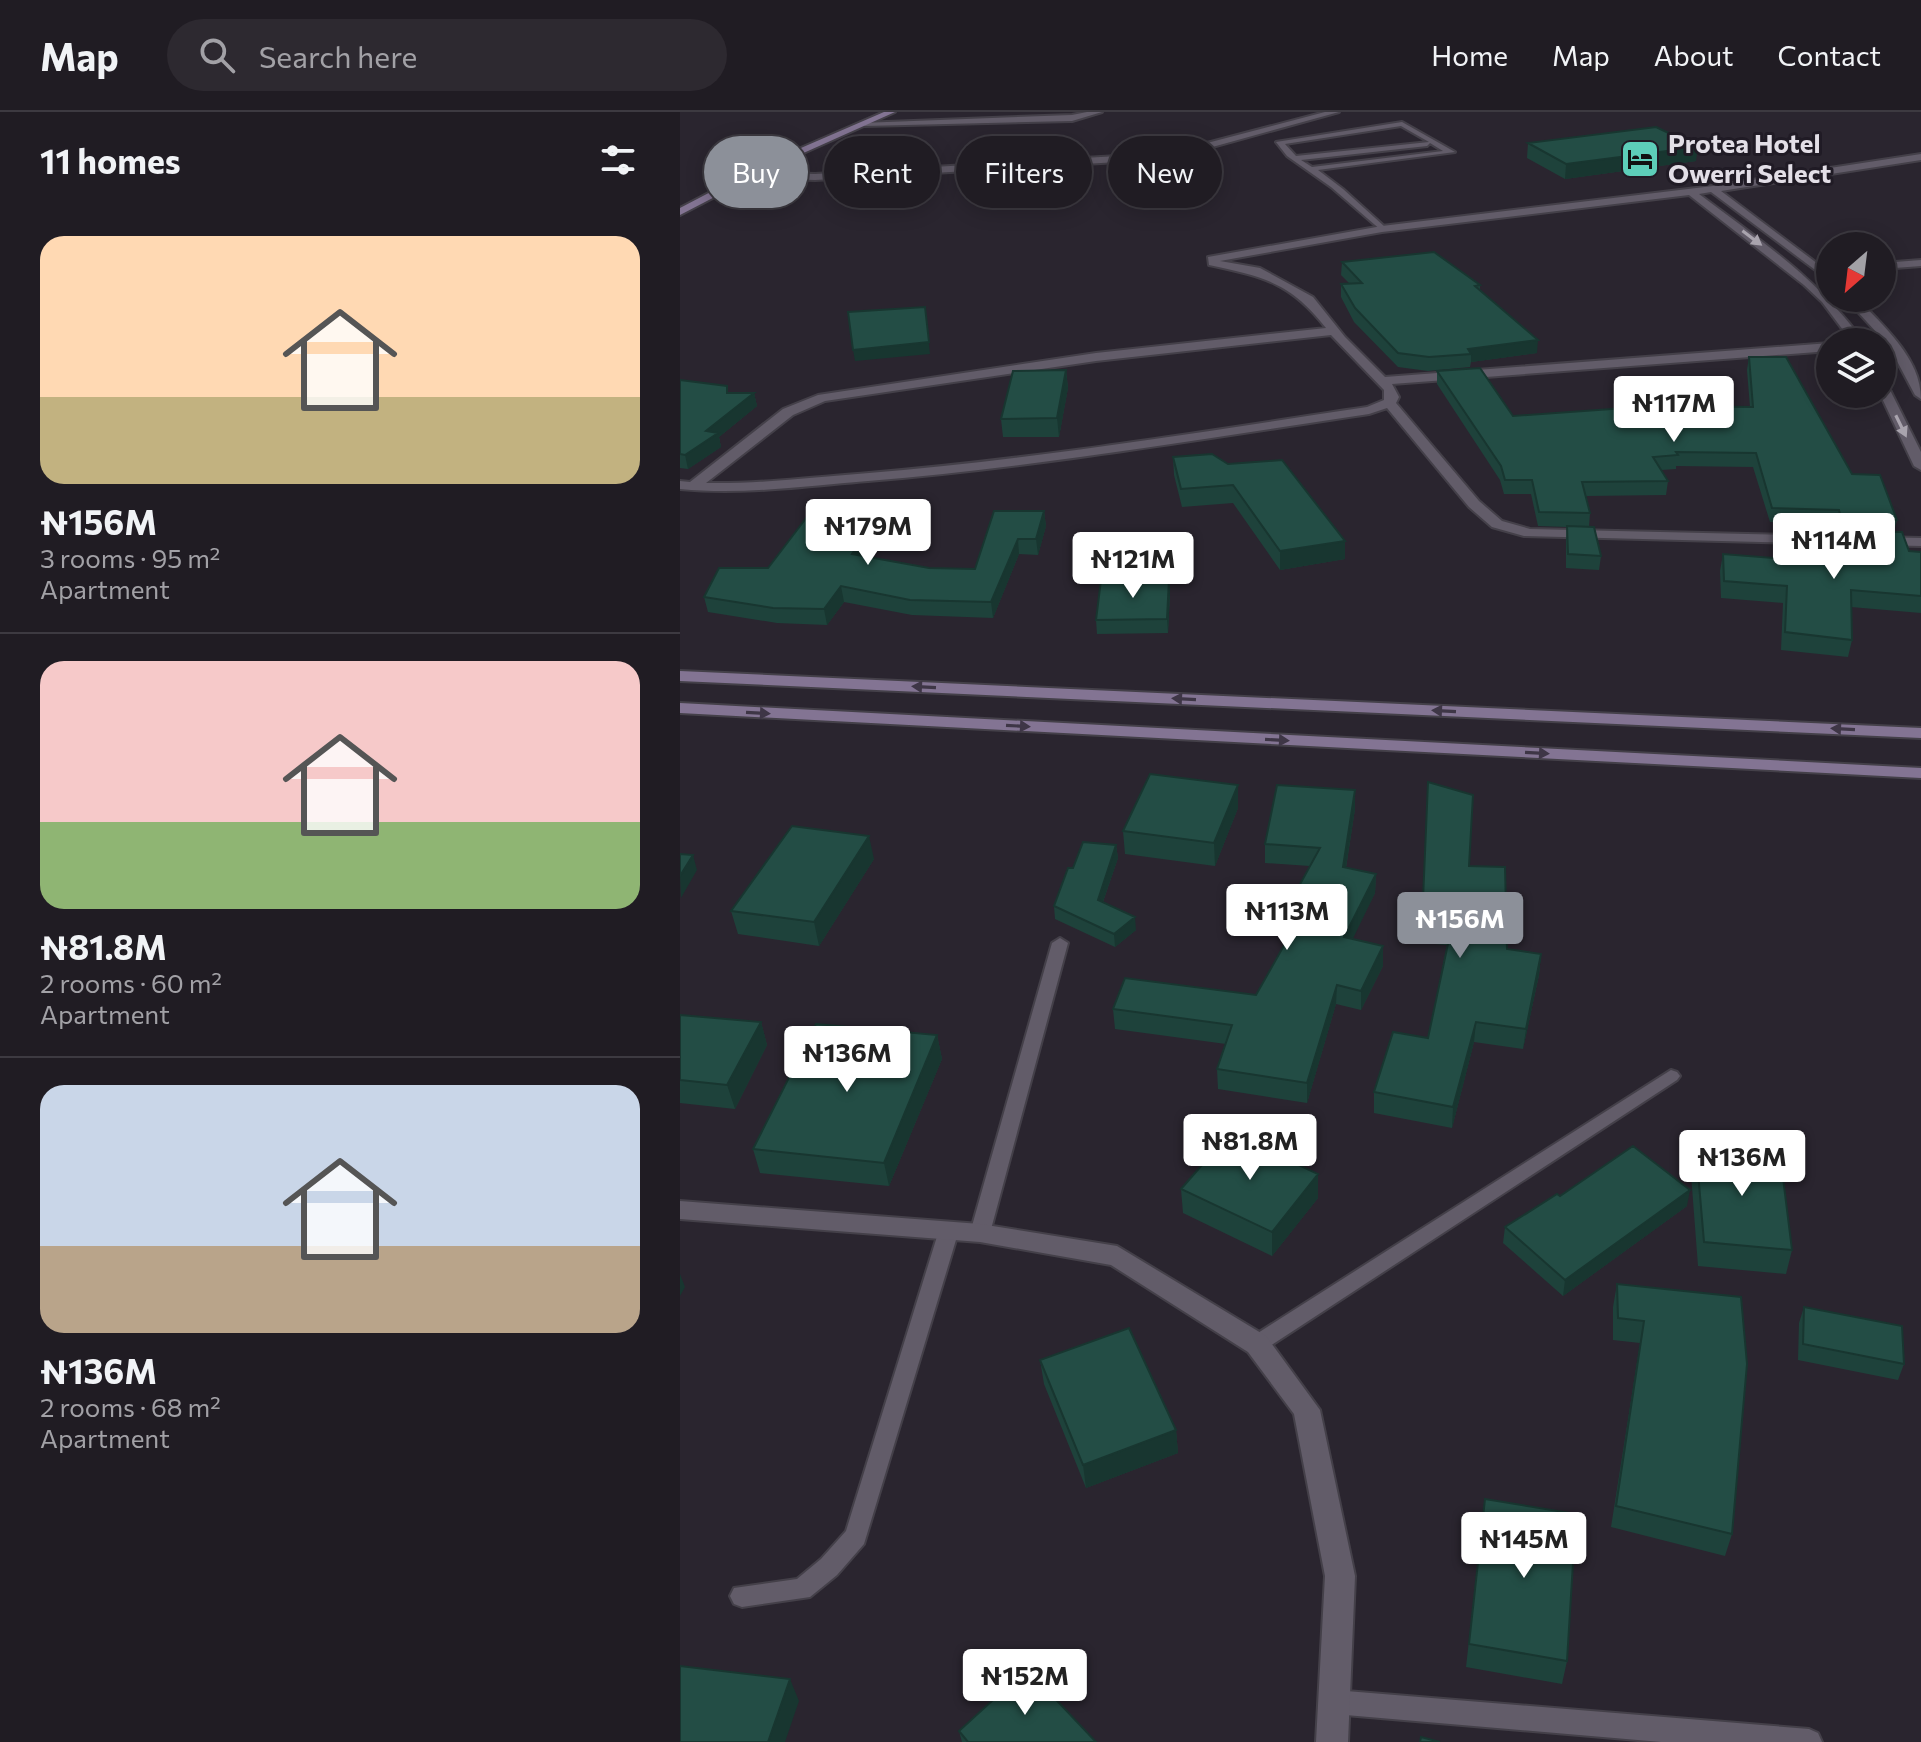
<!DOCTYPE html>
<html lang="en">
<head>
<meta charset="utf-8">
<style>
  :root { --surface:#201c23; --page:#2d2930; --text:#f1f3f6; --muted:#a2a1a6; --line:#3d3a41; --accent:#8c9099 }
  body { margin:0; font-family:Commissioner,sans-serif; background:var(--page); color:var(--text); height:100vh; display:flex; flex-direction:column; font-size:30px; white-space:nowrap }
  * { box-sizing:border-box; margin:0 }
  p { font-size:26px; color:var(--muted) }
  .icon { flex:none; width:44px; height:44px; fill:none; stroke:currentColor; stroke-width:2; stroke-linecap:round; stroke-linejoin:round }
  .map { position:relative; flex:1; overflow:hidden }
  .details { display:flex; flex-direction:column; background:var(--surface); width:680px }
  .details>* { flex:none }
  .top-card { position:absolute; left:24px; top:24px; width:760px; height:72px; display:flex; gap:16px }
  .needle { width:52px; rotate:208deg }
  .tools { position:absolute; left:1136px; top:120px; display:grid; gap:16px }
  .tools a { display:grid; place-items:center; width:80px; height:80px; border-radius:50%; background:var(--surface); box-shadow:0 4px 20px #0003,0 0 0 2px var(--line); font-size:40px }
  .price { position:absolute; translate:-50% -68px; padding:0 18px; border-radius:8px; background:#fff; color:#222; font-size:26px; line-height:52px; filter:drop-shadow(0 2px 4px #0008) }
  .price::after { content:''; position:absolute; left:50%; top:48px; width:24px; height:18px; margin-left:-12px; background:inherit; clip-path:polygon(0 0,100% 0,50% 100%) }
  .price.selected { background:var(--accent); color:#fff }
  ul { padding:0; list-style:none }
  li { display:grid; align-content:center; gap:16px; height:424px; padding:0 40px }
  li+li { border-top:2px solid var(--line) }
  li span { display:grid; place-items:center; height:248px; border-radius:24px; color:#555 }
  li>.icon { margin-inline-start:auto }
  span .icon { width:144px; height:144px; fill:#fffc; stroke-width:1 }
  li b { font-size:34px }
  h2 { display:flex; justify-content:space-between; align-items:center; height:96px; padding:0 40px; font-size:34px }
  .pill { padding:0 28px; border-radius:36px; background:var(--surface); box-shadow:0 4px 20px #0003,0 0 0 2px var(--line); font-size:28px; line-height:72px }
  .pill.selected { background:var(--accent); color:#fff }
  header { display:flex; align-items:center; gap:48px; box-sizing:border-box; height:112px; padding:0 40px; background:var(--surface); border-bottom:2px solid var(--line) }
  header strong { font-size:38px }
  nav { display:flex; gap:44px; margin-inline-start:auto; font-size:28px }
  .search { width:560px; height:72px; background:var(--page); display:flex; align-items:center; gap:20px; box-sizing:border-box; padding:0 28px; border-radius:44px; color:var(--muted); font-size:30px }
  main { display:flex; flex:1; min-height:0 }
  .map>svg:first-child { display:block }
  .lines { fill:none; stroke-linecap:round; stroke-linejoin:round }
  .lane-casing { stroke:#444049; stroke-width:4 }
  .street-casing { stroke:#444049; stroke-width:4 }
  .secondary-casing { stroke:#444049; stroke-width:4 }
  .lane { fill:#625c69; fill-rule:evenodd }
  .street { fill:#625c69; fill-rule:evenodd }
  .secondary { fill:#837493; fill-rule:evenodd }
  .wall { fill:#1e423b }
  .shaded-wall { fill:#183630 }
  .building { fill:#234d45; stroke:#183630; stroke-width:2 }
  .oneway { fill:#a9a4ae }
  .oneway2 { fill:#3e3646 }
  .labels { text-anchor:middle; stroke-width:6; stroke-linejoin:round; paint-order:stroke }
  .far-poi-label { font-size:26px; font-weight:bold; fill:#e3dfe7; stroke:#201b25; text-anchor:start }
</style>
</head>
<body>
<header>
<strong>Map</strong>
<div class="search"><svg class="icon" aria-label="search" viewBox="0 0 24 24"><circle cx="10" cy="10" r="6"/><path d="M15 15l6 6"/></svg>Search here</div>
<nav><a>Home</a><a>Map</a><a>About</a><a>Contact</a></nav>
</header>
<main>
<section class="details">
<h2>11 homes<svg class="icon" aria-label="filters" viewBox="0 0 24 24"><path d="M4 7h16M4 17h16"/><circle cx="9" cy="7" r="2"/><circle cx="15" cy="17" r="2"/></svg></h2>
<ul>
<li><span style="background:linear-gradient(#ffd9b3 65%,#c2b280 0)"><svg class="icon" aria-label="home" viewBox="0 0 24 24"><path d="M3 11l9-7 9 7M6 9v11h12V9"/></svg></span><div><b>₦156M</b><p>3 rooms · 95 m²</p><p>Apartment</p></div></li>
<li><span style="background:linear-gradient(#f6c9c9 65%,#8fb573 0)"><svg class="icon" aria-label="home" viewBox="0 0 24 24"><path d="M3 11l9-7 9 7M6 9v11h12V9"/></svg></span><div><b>₦81.8M</b><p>2 rooms · 60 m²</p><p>Apartment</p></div></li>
<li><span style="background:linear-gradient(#c9d6e8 65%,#b9a48a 0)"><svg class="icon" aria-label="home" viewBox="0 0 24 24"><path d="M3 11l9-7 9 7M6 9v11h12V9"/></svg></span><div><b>₦136M</b><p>2 rooms · 68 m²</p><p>Apartment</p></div></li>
</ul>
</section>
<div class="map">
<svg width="1241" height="1630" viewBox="0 0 1241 1630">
  <rect width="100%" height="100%" fill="#2a252f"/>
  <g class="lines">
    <defs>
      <path id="lane" d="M722,10L775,40L638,58L663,77L705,115L702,119L651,75L607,44L596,30ZM721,14L749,30L616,44L605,32ZM750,31L763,39L632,55L621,48L747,34Z
        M380,826L388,831L310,1121L307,1126L300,1129L293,1126L290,1121L372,831Z
        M991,958L997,960L1000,964L997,968L584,1238L577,1241L570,1238L567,1232L570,1226Z
        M269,1110L276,1113L279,1118L184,1432L157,1463L130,1485L62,1495L54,1492L50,1484L54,1476L117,1467L141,1447L166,1419L259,1118L262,1113Z
        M654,1578L1129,1617L1138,1621L1142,1630H981L654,1602L645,1599L642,1590L645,1581Z"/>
      <path id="street" d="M407,0H422L392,9L185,14L181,11L392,3Z
        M645,0H659L489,47L135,68L70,66L65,63L70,60L135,62L489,41Z
        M1241,42V48L1041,79L1150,161V169L1031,80L1019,82C1081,129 1137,166 1184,230H1172L1142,190L1124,173L1009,83L702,120L540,149L580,156L633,185L665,225L705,265L1150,231V239L712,272L719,285L716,291L799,389L822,409L850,417L1241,426V434L844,424L812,415L789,395L707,296L689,302C522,327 356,355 188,369C126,374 63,383 0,377V369L10,370L103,297L138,283L416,241L646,216C610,170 584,165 529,153L528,145L702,114L1033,74ZM651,223L704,278V288L687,295C521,320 356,347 189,361C135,365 80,372 26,371L113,303L145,289L416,249Z
        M1241,148V154L1202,157V151Z
        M1165,186H1177C1203,214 1241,246 1241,287L1235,283L1209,234Z
        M1202,270L1208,274L1241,340V358L1234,354L1200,282Z
        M0,1089L300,1112L437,1134L586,1224L640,1298L675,1464L668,1630H636L645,1464L614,1302L568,1240L431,1153L300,1130L0,1107Z"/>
      <path id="secondary" d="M204,0H215L90,56L0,103V96L84,52Z
        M0,559L1241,616V626L0,569Z
        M0,591L1241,656V666L0,601Z"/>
    </defs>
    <!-- lane casing -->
    <use href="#lane" class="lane-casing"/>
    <!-- street casing -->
    <use href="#street" class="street-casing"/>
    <!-- secondary casing -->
    <use href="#secondary" class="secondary-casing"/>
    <!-- lane -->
    <use href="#lane" class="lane"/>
    <!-- street -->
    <use href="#street" class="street"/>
    <!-- secondary -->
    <use href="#secondary" class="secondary"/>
  </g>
  <!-- wall -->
  <path class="wall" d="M848,31L1016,49L885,67L847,46Z
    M662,150L800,173V178L857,241L791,250L790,255L748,259L718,255L674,210L661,185V172L669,171L661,163Z
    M1069,245L1172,362L1217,408L1214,420L1229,439L1241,440V501L1171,495L1172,528L1168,545L1101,538L1103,491L1041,486L1040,459L1043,442L1163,451L1160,435L1163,421H1158L1156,412L1090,410L1073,355L996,354V357L981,358L988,369L986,383L906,384L910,401L909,415L921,444L919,458L886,456V428L887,415L858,414L851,382H824L820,368L757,272V259L833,304L1070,295L1067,258Z
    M386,258L388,276L379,325H323L321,307Z
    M0,268L49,281H74L77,294L39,325L41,335L8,357L0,356Z
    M493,345L665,429V447L600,458L553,391L502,395L494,363Z
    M364,399L366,414L358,443L339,442L313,506L232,503L164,490L147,513L97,511L28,500L24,485L88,456L200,420L184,444L249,456L295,457Z
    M489,467L490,481L488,521L417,522L416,508Z
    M748,670L789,754L827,837L861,842L859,863L843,937L794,930L772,1016L694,1001V980L748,926L767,833L741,831Z
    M558,696L535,754L445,742L443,719Z
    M675,697L666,756L696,762L695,781L672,827L703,834V854L681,898L656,892L627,991L538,977L537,957L546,932L435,917L433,897L576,883L614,815L608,813V794L630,754L585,751V732Z
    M436,733L438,746L423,790L456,818L435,835L375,807L374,794L393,756Z
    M194,747L139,834L58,822L51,799Z
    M0,903L81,910L87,933L55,997L0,991Z
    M257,923L262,947L209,1074L80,1061L73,1037Z
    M1015,1025L1112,1138L1106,1162L1018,1154L1010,1049Z
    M501,1077L638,1086L592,1144L503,1101Z
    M1007,1094L883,1184L823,1131L825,1115Z
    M937,1172L1061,1185L1052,1422L1045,1444L931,1415L960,1231L933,1228V1195Z
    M1124,1195L1224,1252L1218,1268L1118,1248L1119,1211Z
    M360,1248L496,1318L498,1341L406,1376L364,1272Z
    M805,1387L887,1549L882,1572L786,1555Z
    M279,1619L416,1630H282Z"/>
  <!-- shaded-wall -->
  <path class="shaded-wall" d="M1018,35L1016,49L885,67L886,52Z
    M245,195L250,242L175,249L173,238Z
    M858,228L857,241L791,250V242L788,237Z
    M386,258L388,276L379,325L377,306Z
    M74,281L77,294L39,325L41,335L8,357L5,343L26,319Z
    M364,399L366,414L358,443L356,427Z
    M197,405L200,420L175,457L172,442Z
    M338,427L339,442L313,506L311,490Z
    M665,429V447L600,458V439Z
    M489,467L490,481L488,521L487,507Z
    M161,474L164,490L147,513L144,497Z
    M558,673V696L535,754L534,731Z
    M675,678V697L663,774V755Z
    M189,724L194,747L139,834L134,810Z
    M436,733L438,746L419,801L418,788Z
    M13,743L17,758L1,786L0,764Z
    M696,762L695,781L664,845V825Z
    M455,805L456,818L435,835L434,822Z
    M703,834V854L681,898V879Z
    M861,842L859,863L843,937L846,917Z
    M657,873L656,892L627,991V971Z
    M81,910L87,933L55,997L47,973Z
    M796,910L794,930L772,1016L773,995Z
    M257,923L262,947L209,1074L204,1051Z
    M638,1062V1086L592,1144V1120Z
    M1010,1078L1007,1094L883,1184L885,1168Z
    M0,1162L5,1175L0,1184Z
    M496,1318L498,1341L406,1376L403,1353Z
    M110,1567L119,1589L105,1630H88Z"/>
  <!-- building -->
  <path class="building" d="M976,15L1018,35L886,52L848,31Z
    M754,140L800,173L795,174L858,228L788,237L791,242L749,245L718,241L675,196L661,172L682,171L662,150Z
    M245,195L249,230L173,238L168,200Z
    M1069,245H1106L1172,362L1200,363L1217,408L1161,407L1159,398L1092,396L1076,341L996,340L998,343L973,345L988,369L902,370L910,401L859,400L852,368H825L821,354L757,259L800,256L833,304L974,294L1073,295Z
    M386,258L377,306L321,307L333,259Z
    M0,268L47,274V281H74L26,319L38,321L5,343L0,342Z
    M532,342L548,352L602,348L665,429L600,439L553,373L501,377L493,345Z
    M314,399H364L356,427H338L311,490L230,488L161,474L144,497L93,496L24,485L39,456H88L130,401L197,405L172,442L249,456L295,457Z
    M887,414L914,415L921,444L888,442Z
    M1164,419L1222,420L1229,439L1241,440V484L1171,478L1172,528L1105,520L1107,474L1044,469L1043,442L1170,452Z
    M489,467L487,507L416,508L421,468Z
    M470,662L558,673L534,731L443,719Z
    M748,670L793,683L789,754L825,755L827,837L861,842L846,917L796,910L773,995L694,980L713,920L748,926L772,813L742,811Z
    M597,673L675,678L663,755L696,762L664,825L703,834L681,879L657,873L627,971L537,957L552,913L433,897L445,866L576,883L624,798L608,794L640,736L585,732Z
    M112,714L189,724L134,810L51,799Z
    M403,730L436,733L418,788L455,805L434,822L374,794L388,756H393Z
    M0,742L13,743L0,764Z
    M0,903L81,910L47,973L0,968Z
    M136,912L257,923L204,1051L73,1037Z
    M550,1021L638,1062L592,1120L501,1077Z
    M1015,1025L1101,1050L1112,1138L1024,1130Z
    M953,1034L1010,1078L885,1168L825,1115L877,1082L880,1084Z
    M937,1172L1061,1185L1067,1252L1052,1422L936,1394L964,1209L938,1206Z
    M1124,1195L1222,1214L1224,1252L1123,1232Z
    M449,1216L496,1318L403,1353L360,1248Z
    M805,1387L896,1402L887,1549L789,1532Z
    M0,1554L110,1567L88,1630H0Z
    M347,1557L416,1630H288L279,1619Z
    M741,1625L760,1630H740Z"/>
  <!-- one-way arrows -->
  <defs><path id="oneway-solid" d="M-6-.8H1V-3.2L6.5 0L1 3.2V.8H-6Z" transform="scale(2)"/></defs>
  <g class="oneway">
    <use href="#oneway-solid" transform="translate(1072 126) rotate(37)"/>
    <use href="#oneway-solid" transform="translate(1221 314) rotate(64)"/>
  </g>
  <g class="oneway2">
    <use href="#oneway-solid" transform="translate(244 575) rotate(-177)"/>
    <use href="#oneway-solid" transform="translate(504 587) rotate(-177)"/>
    <use href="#oneway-solid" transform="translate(764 599) rotate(-177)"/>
    <use href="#oneway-solid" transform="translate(78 601) rotate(3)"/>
    <use href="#oneway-solid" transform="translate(338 614) rotate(3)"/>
    <use href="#oneway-solid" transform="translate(1163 617) rotate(-177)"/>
    <use href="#oneway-solid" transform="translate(597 628) rotate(3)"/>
    <use href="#oneway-solid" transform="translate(857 641) rotate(3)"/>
  </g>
  <!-- icons -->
  <defs>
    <symbol id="hotel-square" viewBox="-11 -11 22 22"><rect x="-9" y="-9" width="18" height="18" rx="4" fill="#5dceb9" stroke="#201b25"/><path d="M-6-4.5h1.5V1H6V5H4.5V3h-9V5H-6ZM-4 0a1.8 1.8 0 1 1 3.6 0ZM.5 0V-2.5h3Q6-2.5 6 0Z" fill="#111"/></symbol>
  </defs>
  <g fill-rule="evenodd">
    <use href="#hotel-square" x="938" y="25" width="44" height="44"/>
  </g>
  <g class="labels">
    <!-- far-poi labels -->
    <g class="far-poi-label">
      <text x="988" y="41">Protea Hotel<tspan x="988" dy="30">Owerri Select</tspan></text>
    </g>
  </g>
</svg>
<div class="tools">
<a><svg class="needle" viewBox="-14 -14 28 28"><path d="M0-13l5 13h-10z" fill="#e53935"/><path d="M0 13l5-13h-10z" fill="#a2a1a6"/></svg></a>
<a><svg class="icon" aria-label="layers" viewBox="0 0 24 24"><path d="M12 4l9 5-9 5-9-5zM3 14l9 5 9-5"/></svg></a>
</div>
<b class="price" style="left:994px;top:332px">₦117M</b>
<b class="price" style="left:188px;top:455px">₦179M</b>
<b class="price" style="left:1154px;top:469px">₦114M</b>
<b class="price" style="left:453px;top:488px">₦121M</b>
<b class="price" style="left:607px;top:840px">₦113M</b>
<b class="price selected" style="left:780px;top:848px">₦156M</b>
<b class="price" style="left:167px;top:982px">₦136M</b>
<b class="price" style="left:570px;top:1070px">₦81.8M</b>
<b class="price" style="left:1062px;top:1086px">₦136M</b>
<b class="price" style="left:844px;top:1468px">₦145M</b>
<b class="price" style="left:345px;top:1605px">₦152M</b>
<div class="top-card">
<a class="pill selected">Buy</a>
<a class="pill">Rent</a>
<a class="pill">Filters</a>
<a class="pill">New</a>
</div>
</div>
</main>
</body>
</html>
